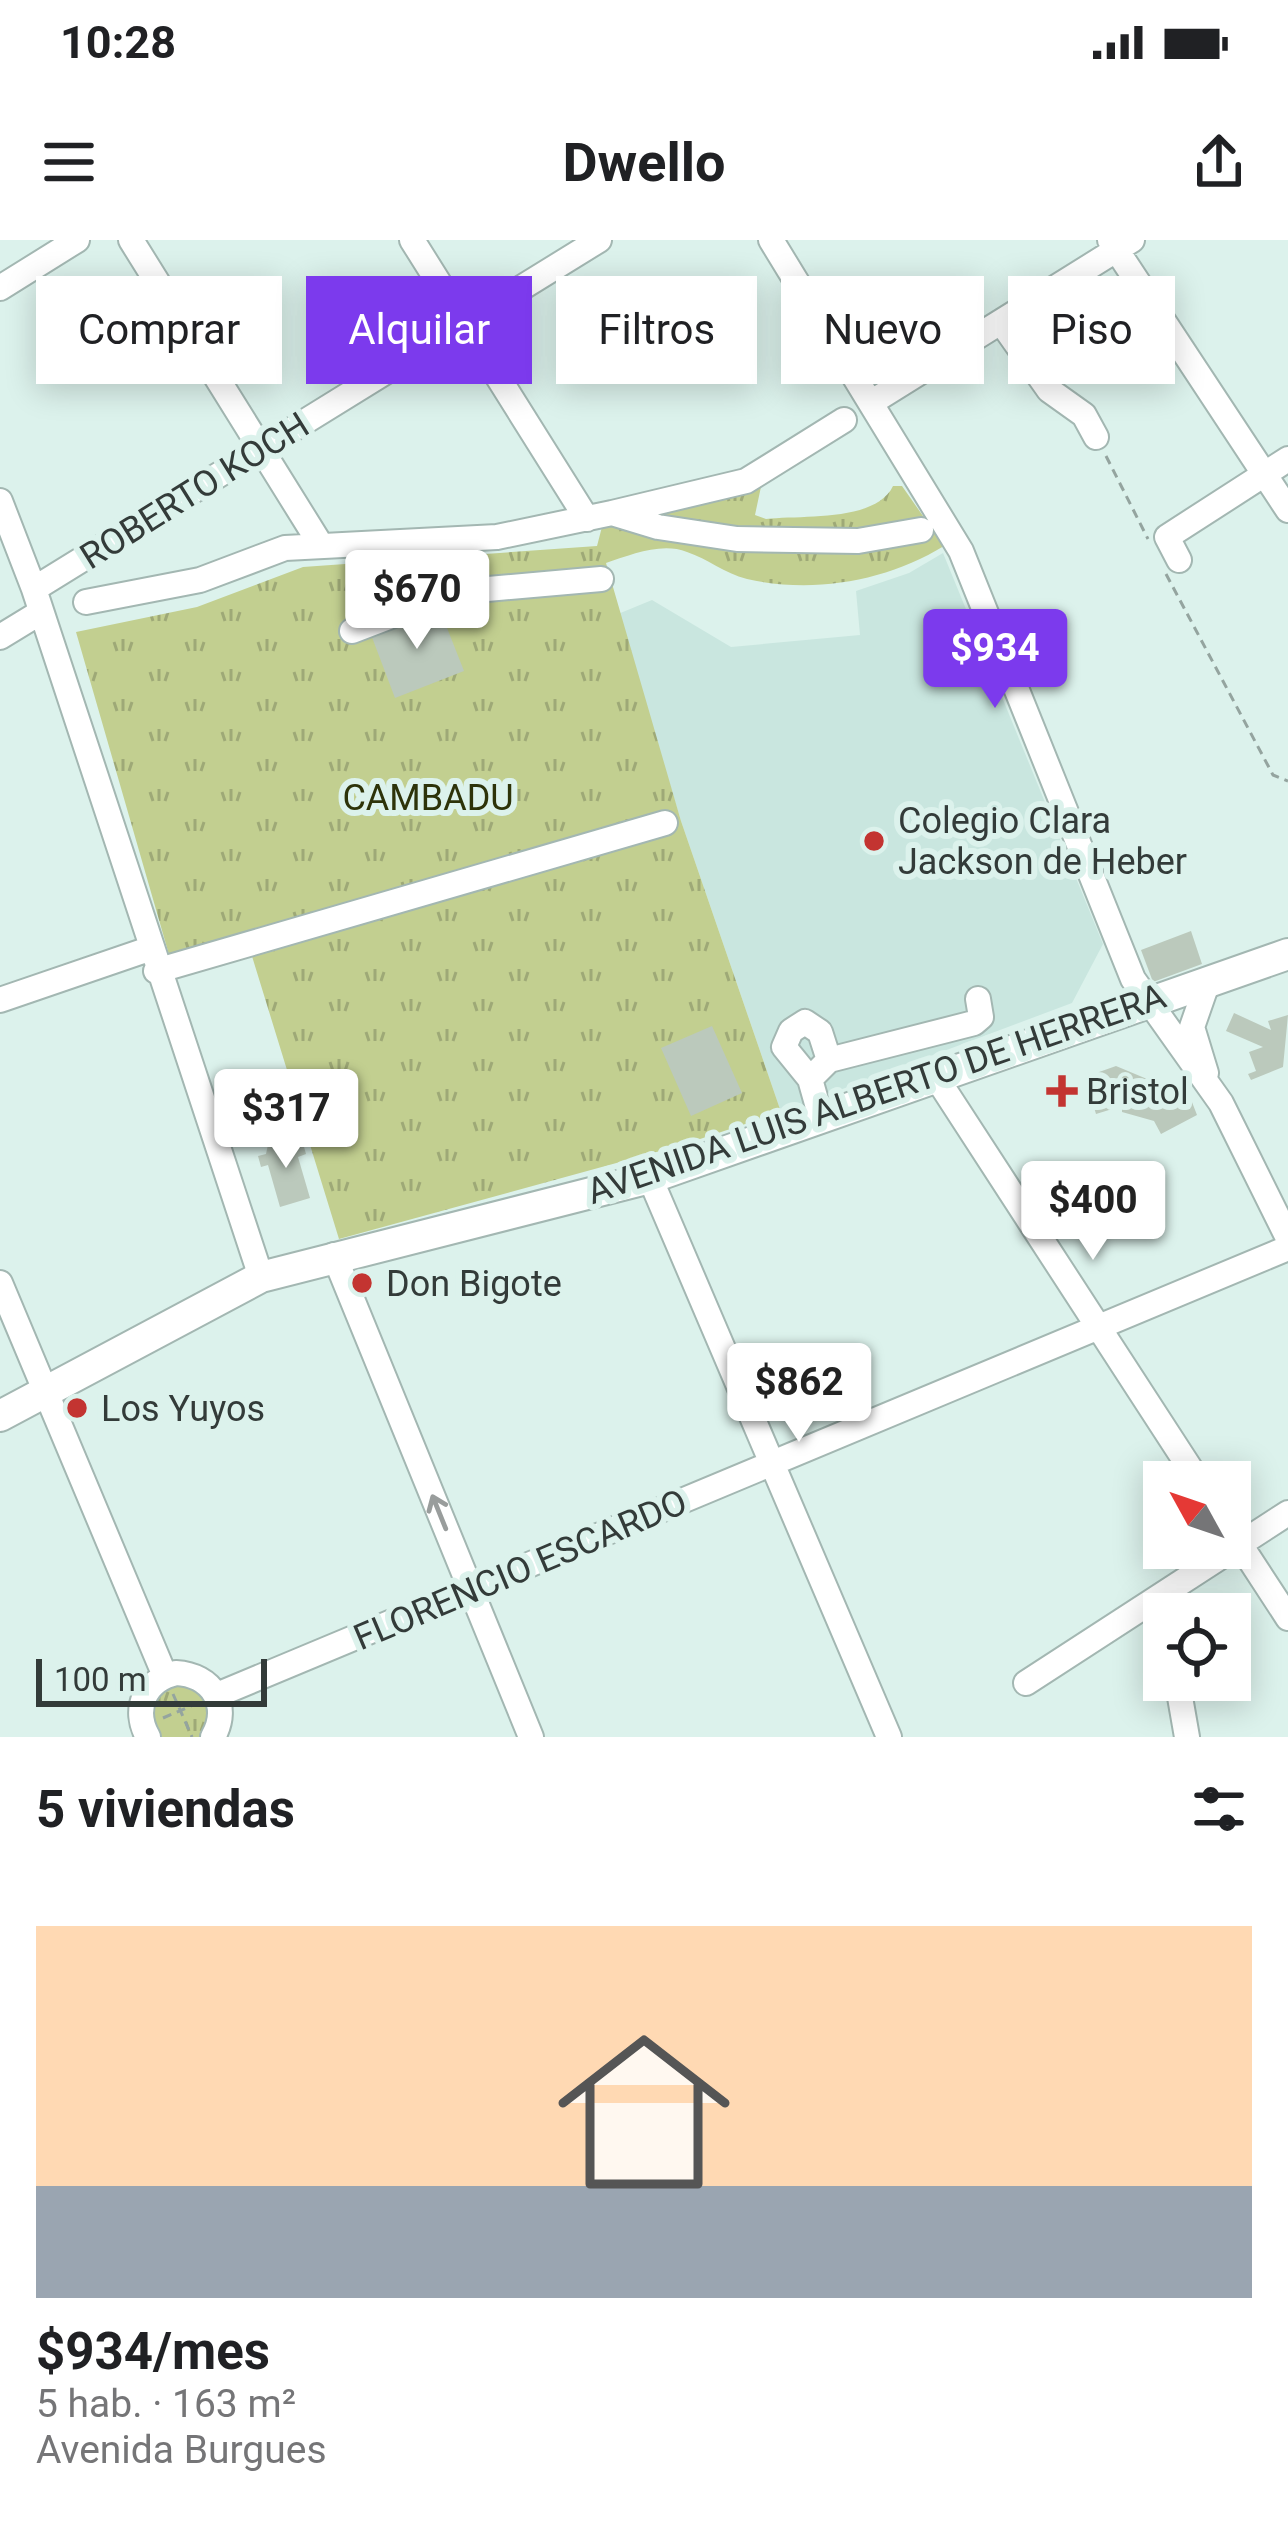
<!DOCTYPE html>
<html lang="es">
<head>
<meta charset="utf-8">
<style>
  :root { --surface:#fff; --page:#f2f2f2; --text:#202124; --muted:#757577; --accent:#7c3aed }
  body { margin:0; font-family:Roboto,sans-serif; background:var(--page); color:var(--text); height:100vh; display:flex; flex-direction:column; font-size:45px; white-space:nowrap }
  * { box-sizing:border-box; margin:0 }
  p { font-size:39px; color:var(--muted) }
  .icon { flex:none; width:66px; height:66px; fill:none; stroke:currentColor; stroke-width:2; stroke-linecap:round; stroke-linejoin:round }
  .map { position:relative; height:1497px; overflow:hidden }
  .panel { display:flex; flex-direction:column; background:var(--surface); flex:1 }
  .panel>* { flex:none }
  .top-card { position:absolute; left:36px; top:36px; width:1218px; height:108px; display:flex; gap:24px }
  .needle { width:78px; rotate:310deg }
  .tools { position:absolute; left:1143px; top:1221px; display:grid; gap:24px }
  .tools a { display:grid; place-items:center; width:108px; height:108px; border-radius:0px; background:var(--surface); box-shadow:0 6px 30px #0003; font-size:60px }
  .scale { position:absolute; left:36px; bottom:30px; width:231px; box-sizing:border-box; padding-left:12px; border:6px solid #333b39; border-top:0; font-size:33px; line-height:42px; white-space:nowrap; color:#333b39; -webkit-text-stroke:9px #dcf2ec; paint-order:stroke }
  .price { position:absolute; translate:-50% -102px; padding:0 27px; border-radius:12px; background:#fff; color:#222; font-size:39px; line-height:78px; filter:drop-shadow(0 3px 6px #0008) }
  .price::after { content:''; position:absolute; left:50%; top:72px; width:36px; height:27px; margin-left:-18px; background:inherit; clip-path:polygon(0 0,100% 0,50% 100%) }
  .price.current { background:var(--accent); color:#fff }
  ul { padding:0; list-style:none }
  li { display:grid; align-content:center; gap:24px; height:636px; padding:0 36px }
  li span { display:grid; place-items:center; height:372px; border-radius:0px; color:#555 }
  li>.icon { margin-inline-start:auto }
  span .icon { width:216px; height:216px; fill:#fffc; stroke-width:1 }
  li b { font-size:51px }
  h2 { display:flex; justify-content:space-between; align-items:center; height:144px; padding:0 36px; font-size:51px }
  .chip { padding:0 42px; border-radius:0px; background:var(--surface); box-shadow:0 6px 30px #0003; font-size:42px; line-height:108px }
  .chip.current { background:var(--accent); color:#fff }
  .status { display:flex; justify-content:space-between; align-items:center; height:84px; padding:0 60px; background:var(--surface); direction:ltr }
  .status svg { height:33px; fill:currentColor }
  header { display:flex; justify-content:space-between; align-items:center; height:156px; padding:0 36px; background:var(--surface); font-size:54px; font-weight:700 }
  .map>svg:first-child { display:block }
  .built { fill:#c9e6df }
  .grass { fill:url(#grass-tufts) }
  .building { fill:#bbc9bc }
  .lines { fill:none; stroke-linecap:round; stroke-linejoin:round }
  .minor-casing { stroke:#a3b7b2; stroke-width:28 }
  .major-casing { stroke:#a3b7b2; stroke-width:34 }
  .path { stroke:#94a49f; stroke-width:3; stroke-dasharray:9 6; stroke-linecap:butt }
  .minor { stroke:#fff; stroke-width:24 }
  .major { stroke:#fff; stroke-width:30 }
  .oneway { stroke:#999d9c }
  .poi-dot { fill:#c33431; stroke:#dcf2ec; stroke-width:4.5 }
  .labels { text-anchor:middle; stroke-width:12; stroke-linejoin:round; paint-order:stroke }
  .street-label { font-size:36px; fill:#333b39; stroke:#dcf2ec }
  .park-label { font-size:36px; fill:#2d3309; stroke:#dcf2ec }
  .poi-label { font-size:36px; fill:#333b39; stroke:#dcf2ec; text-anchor:start }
</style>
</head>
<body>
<div class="status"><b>10:28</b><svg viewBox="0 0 49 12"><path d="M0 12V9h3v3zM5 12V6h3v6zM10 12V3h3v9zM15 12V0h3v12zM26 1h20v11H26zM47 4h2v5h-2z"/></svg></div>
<header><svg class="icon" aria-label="menu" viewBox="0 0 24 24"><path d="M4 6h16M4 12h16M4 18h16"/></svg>Dwello<svg class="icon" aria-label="share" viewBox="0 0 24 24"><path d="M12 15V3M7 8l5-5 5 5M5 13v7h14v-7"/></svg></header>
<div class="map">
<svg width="1288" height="1497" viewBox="0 0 1288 1497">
  <defs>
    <pattern id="grass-tufts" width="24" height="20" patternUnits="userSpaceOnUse" patternTransform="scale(3)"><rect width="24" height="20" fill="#c2cf90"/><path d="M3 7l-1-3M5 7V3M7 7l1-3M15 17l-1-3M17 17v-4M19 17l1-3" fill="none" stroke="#9ea977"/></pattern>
  </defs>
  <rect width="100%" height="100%" fill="#dcf2ec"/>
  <!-- built -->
  <path class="built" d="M943,313L1103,704L1072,763L781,872L681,581L618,374L652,360L731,407L860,395L856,351L909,333Z"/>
  <!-- grass -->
  <path class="grass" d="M762,242L755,275L766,279C802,275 876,282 893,246H902L944,306C887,341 814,354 747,339C724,333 708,319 687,312C661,302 631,315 606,323L681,581L781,872L682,905L339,999L251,713L174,732L76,392L197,367L303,327L597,306L603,283Z
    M187,1439L213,1466L201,1497H157L147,1465L152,1453Z"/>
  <!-- building -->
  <path class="building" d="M438,365L464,431L395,458L370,392Z
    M1191,691L1202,724L1153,742L1141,710Z
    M1234,773L1271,790L1268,781L1288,775L1283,827L1251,840L1248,834L1256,831L1249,812L1263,807L1226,791Z
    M712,786L742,853L691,876L661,808Z
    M1116,826L1190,857L1197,875L1161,894L1154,881L1122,872V866L1096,874L1085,837Z
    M281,896L289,907L303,903L306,914L298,917L310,958L280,967L268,925L261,927L258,916L266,914L269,900Z"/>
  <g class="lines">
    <defs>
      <path id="minor" d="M131,0L319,302
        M412,0L587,279
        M771,0L961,311L1133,739L1221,863L1288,998
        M1110,0L1288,270
        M0,48L77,0
        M1001,82L1049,150L1084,175L1096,197
        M872,162L1132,0
        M0,261L34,349L261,1037
        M612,273L746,241L844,180
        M1179,320L1167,297L1288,219
        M34,349L599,0
        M86,362L200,340L285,308L497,297L612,273L658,287L737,299L858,301L921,290
        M352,391L454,352L601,339
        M0,397L41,372
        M156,731L665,583
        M0,760L149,709
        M1206,833L1192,787L1208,741
        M936,837L1199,1242
        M810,839L829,820L974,783L981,777L978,759
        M821,878L810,839L784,807L791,791L805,782L820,792L829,820
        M650,938L889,1497
        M334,1015L531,1497
        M0,1043L165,1436
        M1230,1289L1288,1378
        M1177,1440L1187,1497
        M1026,1443L1288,1273
        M217,1455L1288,1008
        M148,1497C132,1469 145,1440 176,1433C212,1435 231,1465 213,1497"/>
      <path id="major" d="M0,1176L261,1037L650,938L1288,714"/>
    </defs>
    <!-- minor casing -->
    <use href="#minor" class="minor-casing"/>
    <!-- major casing -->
    <use href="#major" class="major-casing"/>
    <!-- path -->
    <path class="path" d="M1106,216L1148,299
      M1166,334L1273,535L1288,541
      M173,1454L192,1497
      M163,1478L198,1463"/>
    <!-- minor -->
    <use href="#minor" class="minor"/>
    <!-- major -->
    <use href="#major" class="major"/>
  </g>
  <!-- one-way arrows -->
  <defs><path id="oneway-shaft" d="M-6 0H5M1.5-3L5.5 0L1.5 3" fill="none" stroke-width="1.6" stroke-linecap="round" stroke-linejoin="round" transform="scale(3)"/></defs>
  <use class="oneway" href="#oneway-shaft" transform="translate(439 1272) rotate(-112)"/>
  <!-- markers -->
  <g class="poi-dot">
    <circle cx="874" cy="601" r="12"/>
    <path d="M1056 833h12v12h12v12h-12v12h-12v-12h-12v-12h12z"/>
    <circle cx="362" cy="1043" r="12"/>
    <circle cx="77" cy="1168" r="12"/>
  </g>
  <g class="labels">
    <!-- street labels -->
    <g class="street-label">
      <text transform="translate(194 250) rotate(-32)" y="13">ROBERTO KOCH</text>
      <text transform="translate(876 853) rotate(-19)" y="13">AVENIDA LUIS ALBERTO DE HERRERA</text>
      <text transform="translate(520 1329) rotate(-23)" y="13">FLORENCIO ESCARDO</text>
    </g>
    <!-- park labels -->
    <g class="park-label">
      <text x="428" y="570">CAMBADU</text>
    </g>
    <!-- poi labels -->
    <g class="poi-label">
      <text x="898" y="593">Colegio Clara<tspan x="898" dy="41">Jackson de Heber</tspan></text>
      <text x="1086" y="864">Bristol</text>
      <text x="386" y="1056">Don Bigote</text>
      <text x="101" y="1181">Los Yuyos</text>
    </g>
  </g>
</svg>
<div class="tools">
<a><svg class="needle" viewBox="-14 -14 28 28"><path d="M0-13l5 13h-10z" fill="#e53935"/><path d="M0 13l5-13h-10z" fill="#757577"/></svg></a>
<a><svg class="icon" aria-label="locate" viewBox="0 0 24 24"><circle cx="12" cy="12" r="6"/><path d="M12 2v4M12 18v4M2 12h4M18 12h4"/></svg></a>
</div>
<div class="scale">100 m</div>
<b class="price" style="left:417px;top:412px">$670</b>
<b class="price current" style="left:995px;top:471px">$934</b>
<b class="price" style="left:286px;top:931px">$317</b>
<b class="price" style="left:1093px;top:1023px">$400</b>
<b class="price" style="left:799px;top:1205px">$862</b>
<div class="top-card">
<a class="chip">Comprar</a>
<a class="chip current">Alquilar</a>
<a class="chip">Filtros</a>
<a class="chip">Nuevo</a>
<a class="chip">Piso</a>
</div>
</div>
<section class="panel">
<h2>5 viviendas<svg class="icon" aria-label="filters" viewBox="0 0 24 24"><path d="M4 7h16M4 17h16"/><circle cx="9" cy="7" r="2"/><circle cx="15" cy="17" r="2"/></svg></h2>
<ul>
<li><span style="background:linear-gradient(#ffd9b3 70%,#9aa5b1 0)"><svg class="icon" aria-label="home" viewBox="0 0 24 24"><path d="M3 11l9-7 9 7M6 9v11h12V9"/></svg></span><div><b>$934/mes</b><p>5 hab. · 163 m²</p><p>Avenida Burgues</p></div></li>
</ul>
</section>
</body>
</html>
